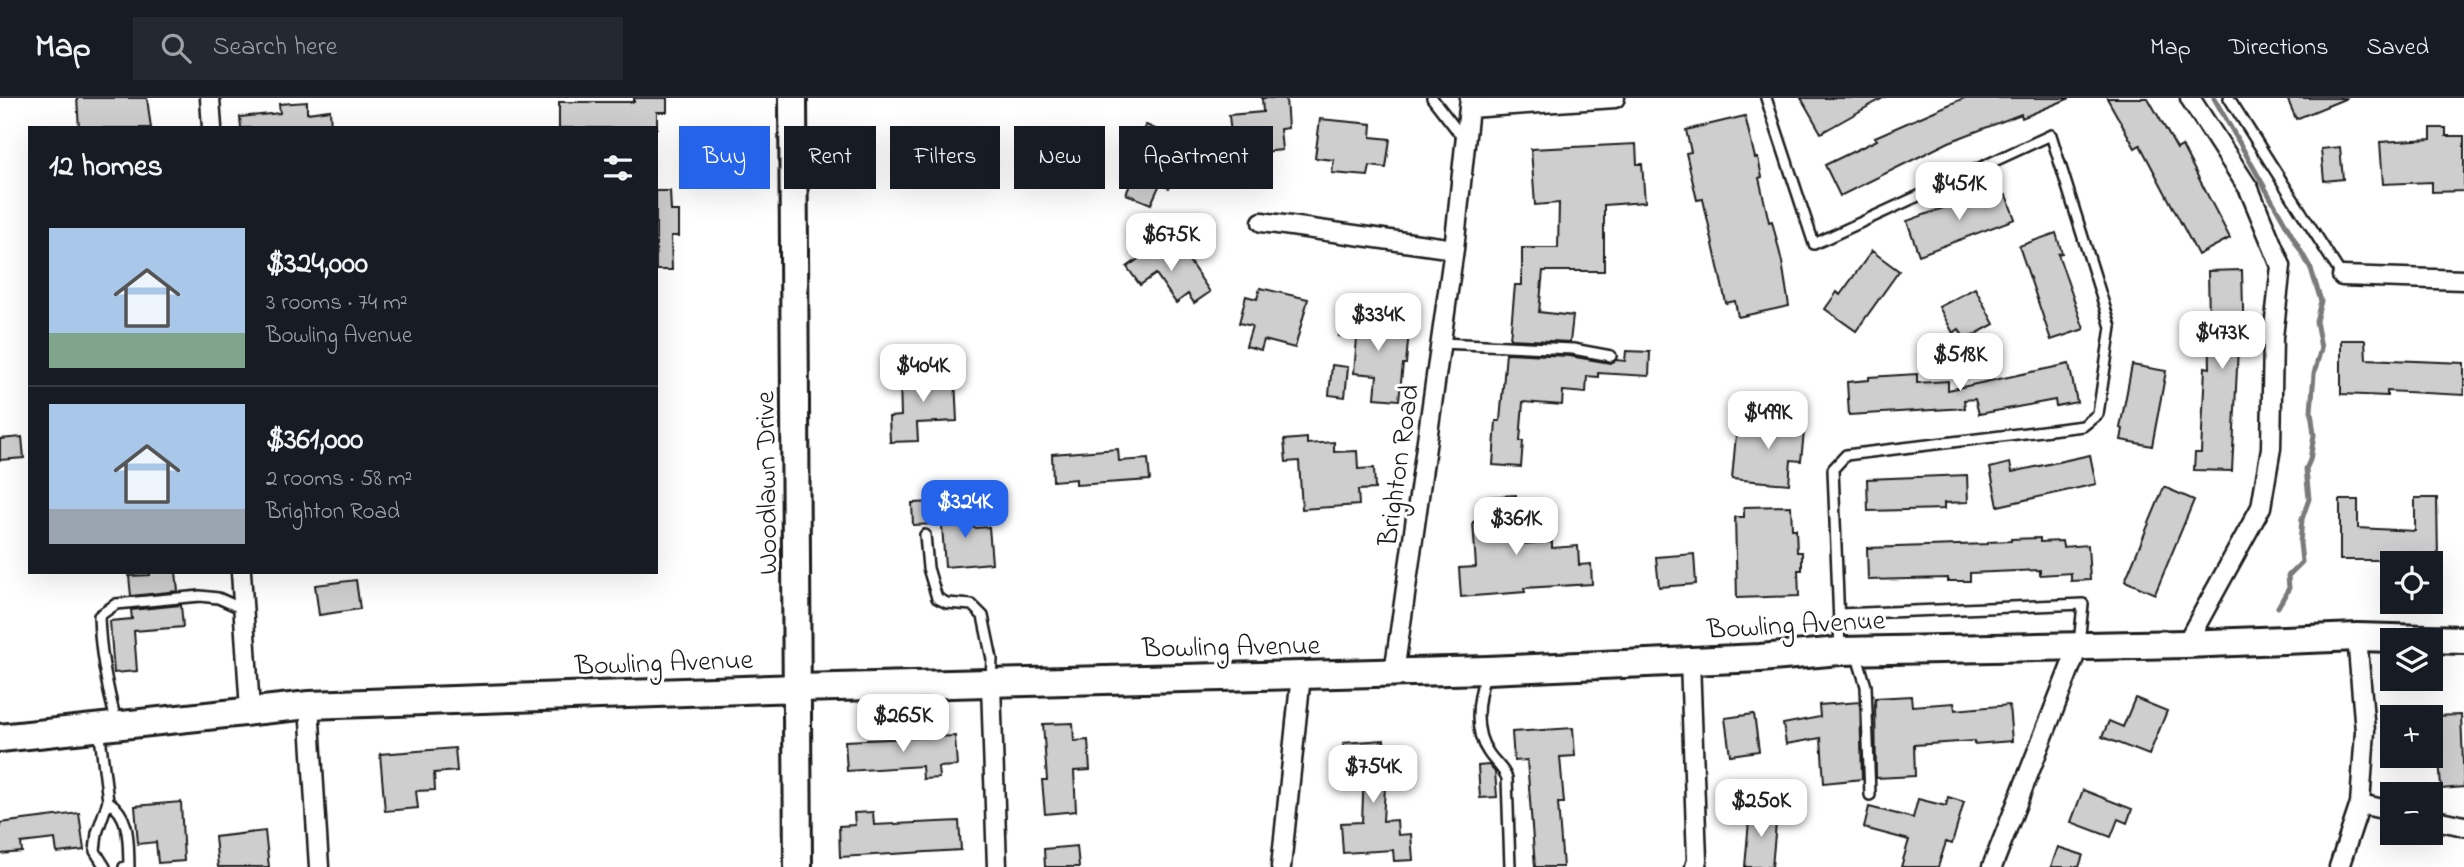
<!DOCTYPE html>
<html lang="en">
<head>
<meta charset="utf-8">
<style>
  :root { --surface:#171b24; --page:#242831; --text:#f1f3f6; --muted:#9ea1a6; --line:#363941; --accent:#2563eb }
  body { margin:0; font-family:"Indie Flower",sans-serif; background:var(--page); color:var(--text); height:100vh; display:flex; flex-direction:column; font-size:26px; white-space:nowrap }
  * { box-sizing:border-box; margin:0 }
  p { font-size:23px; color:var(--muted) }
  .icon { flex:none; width:38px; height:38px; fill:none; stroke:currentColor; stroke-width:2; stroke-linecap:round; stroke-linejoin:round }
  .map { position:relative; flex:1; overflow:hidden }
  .details { position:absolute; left:28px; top:28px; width:630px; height:448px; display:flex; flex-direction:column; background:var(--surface); border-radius:0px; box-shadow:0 7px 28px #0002 }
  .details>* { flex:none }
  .hud { position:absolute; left:679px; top:28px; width:665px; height:63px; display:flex; gap:14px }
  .controls { position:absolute; left:2380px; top:453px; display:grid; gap:14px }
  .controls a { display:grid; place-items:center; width:63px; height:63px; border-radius:0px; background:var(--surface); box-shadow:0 7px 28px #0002; font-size:35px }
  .price { position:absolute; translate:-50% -60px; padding:0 16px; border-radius:14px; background:#fff; color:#222; font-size:23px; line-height:46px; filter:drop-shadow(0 2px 4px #0008) }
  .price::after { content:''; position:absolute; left:50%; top:42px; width:21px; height:16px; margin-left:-10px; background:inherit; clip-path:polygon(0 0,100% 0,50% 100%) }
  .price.selected { background:var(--accent); color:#fff }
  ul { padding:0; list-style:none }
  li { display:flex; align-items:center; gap:21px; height:175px; padding:0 21px }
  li+li { border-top:2px solid var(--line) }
  li span { display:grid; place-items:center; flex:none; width:196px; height:140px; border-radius:0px; color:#555 }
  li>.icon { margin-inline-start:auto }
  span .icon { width:84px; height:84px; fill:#fffc; stroke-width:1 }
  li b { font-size:30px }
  h2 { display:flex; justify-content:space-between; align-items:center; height:84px; padding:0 21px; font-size:30px }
  .tag { padding:0 24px; border-radius:0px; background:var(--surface); box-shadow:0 7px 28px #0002; font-size:24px; line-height:63px }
  .tag.selected { background:var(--accent); color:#fff }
  header { display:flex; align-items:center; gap:42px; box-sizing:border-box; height:98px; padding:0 35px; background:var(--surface); border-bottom:2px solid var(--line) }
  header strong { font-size:33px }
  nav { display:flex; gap:38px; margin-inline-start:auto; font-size:24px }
  .search { width:490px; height:63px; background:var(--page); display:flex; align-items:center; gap:18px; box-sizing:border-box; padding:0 24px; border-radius:0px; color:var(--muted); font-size:26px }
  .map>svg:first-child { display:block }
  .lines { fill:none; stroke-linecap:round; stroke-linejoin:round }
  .stream { stroke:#7a7a7a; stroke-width:5 }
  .building { fill:#cecece; stroke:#1c1c1c; stroke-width:2 }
  .lane-casing { stroke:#1c1c1c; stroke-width:14 }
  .street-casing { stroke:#1c1c1c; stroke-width:23 }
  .secondary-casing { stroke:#1c1c1c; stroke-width:32 }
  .lane { stroke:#fff; stroke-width:9 }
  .street { stroke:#fff; stroke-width:18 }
  .secondary { stroke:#fff; stroke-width:26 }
  .labels { text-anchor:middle; stroke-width:6; stroke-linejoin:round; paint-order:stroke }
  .street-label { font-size:28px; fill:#1c1c1c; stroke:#fff }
</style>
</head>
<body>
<header>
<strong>Map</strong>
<div class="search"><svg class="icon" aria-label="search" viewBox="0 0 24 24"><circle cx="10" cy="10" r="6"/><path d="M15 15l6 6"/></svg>Search here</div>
<nav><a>Map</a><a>Directions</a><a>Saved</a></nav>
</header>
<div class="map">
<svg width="2464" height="769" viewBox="0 0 2464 769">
  <rect width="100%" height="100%" fill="#fff"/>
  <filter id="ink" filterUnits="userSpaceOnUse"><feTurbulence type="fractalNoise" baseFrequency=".0143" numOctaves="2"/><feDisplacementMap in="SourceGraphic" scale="14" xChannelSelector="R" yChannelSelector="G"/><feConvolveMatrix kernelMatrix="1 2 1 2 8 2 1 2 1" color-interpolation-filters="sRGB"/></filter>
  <g filter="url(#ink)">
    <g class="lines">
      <!-- stream -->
      <path class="stream" d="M2214,0L2311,171L2321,203L2316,223L2321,250L2314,276L2311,313L2314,337L2310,362L2306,371L2309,401L2302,421L2300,445L2302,464L2288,478L2289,490L2278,509"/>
    </g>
    <!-- building -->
    <path class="building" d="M77,0H147L151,30H79Z
      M634,0H667V14H657V30H559V4H634Z
      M1262,0H1286L1288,30L1280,31L1282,52L1233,57L1229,17L1263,14Z
      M1801,0H1883L1821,35Z
      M1964,0H2070L2022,20L2021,16L1949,44L1840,98L1825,67L1877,42L1875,39Z
      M2107,0H2148L2177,51L2182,48L2230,140L2198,157L2140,47L2135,50Z
      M2287,0H2347L2296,21Z
      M307,4V15L330,12L331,30H241L240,19L280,15L279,6Z
      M1745,18L1755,60H1758L1762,79L1759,80L1769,124L1772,123L1782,164L1789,208L1738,219L1735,203L1726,205L1703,101L1697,102L1686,55L1691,54L1686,32Z
      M1320,21L1372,26L1371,39L1390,41L1386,70L1370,68L1368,78L1332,75L1334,62L1315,60Z
      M1146,27L1188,45L1169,90L1160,86L1151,106L1126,96L1142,60L1134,57Z
      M2431,30H2446V38H2464V93L2432,94V84L2383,86L2380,44L2431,41Z
      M1636,46L1637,66H1642L1645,104L1604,107V173H1543L1539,214L1573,218L1570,244L1510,241L1515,187H1522V150H1558L1559,105L1535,107L1531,51Z
      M2340,49L2343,81L2324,83L2321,51Z
      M656,93H670L671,113H679V138H671L672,172H656Z
      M1979,97L1983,105L2006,97L2015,121L1919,157L1907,123Z
      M2056,135L2062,155L2058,156L2084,231L2051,242L2019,148Z
      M1175,142L1210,194L1194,205L1188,196L1176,205L1156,176L1140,187L1127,169L1154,150L1157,155Z
      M1872,153L1899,173L1856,233L1825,211L1837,194L1840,197Z
      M2242,172L2244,249H2238L2232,373L2194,372L2195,355H2201L2205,269L2210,270L2208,173Z
      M1260,190L1308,201L1295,250L1264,242L1261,252L1246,248L1252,228L1239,225L1246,198L1257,201Z
      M1975,190L1994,226L1965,242L1959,231L1953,235L1939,209Z
      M1341,214L1368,216L1367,228L1409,232L1406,266H1403L1399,302L1375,300L1377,277L1354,275L1357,240L1339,238Z
      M2341,242H2365L2366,261L2464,265V297L2387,293V298L2341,296Z
      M1626,253L1650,254L1649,278L1598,275V279L1587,278L1586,295L1563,293L1562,307L1523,304L1520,343H1523L1521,369L1493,367L1496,323H1500L1506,255L1569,258L1610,265L1616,262L1625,263Z
      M2069,266L2077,304L2056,308L2055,302L1979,316L1975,301L1964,302L1965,310L1849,317L1847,284L1869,282V279L1917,276V285L1948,283V292Z
      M1332,267L1348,269L1345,299L1329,297Z
      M2132,267L2166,273L2152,348L2121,342L2123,331L2120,330Z
      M942,273V281H955L957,323L917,325L918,343L890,344L889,319L901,318L900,280H912V274Z
      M1750,319L1805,324L1801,363L1791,362L1789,386L1732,381L1736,337L1748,338Z
      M22,339L24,360L0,362V341Z
      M1307,340V346L1334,344V354L1357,353L1358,371L1374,370L1375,391L1358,392L1359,407L1302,411L1299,363L1286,364L1284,342Z
      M1118,351L1119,363L1148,361L1150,382L1076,387V381L1053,383L1052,356Z
      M2090,357L2096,386L1998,408L1990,370L2010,365L2012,374Z
      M1967,377L1968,404L1944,405V411L1868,413L1867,381Z
      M2164,389L2194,402L2155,496L2125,483Z
      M1516,397L1519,446L1552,444V450L1578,448L1579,467L1591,466L1592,486L1524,490L1525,494L1461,499L1459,470L1476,469L1473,424L1485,423L1484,399Z
      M2415,400H2437L2438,462H2340V402H2358V430L2415,433Z
      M938,404L939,426L913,427L912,405Z
      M1791,408L1792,431H1796L1797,454H1802V472H1798L1799,498L1737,500L1735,419H1744V409Z
      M972,412L974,430L989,429L992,465L945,469L941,414Z
      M2040,440V444L2062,443L2063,449L2088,447L2090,482L2071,483V475L2040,477V472L1970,475V483H1948V480L1868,482L1867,450L1988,446V444L2011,443V441Z
      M1694,456L1696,486L1659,489L1656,459Z
      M150,474H176L178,493L131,498L129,478L150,477Z
      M356,482L360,511L319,517L315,487Z
      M181,507L183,529L134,533L137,573L114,575L110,523L132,521L131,512Z
      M1911,598L1912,608L1954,605L1955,612L2009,607L2012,643L1974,646V643L1914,647L1915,678L1876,680L1875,600Z
      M2135,600L2167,613L2149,657L2102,639L2109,623L2123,629Z
      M1860,604L1862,681L1824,685L1821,640L1786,646L1783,626L1820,619L1819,607Z
      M1754,616L1759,653L1730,657L1725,620Z
      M2461,617L2464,689L2441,691L2439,658L2431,659V618Z
      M1073,625L1074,643L1088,642L1090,672L1074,673L1076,713L1045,716L1042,682H1047L1043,626Z
      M1573,630L1575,658L1560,659L1564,705H1558L1563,769H1535L1527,662L1514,663L1512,634Z
      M955,638L957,668L938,669L939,680L923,681L922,668L847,673L845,643Z
      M1384,642L1386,671L1383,723L1397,722L1398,737L1411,736L1413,762L1394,763L1393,752L1343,755L1341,725L1362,724L1364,672L1345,673L1343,645Z
      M455,650L457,673L434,675L435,692L416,693L418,710L385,713L380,656Z
      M1489,667L1495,674L1497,699L1480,700L1478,668Z
      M2083,692L2132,711L2127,725L2118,721L2111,739L2071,724Z
      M1948,699L1964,704L1952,746L1946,744L1938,769H1901L1909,742L1864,730L1869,709L1913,720L1918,701L1946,708Z
      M181,704L184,763L158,765L156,744L138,746L135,708Z
      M1750,711L1777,714L1772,769H1745Z
      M873,714L874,727L959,723L961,752L840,759L839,728L855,727L854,715Z
      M79,715L84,752L57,755L55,741L21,745L22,754L0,756V725Z
      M265,733L269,769H218L215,739Z
      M1077,748L1079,769H1045L1044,751Z
      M2058,749L2083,757L2079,769H2051Z"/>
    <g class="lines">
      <defs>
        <path id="lane" d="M1432,0L1463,40
          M1766,0L1814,146L2051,37L2111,229L2098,316L2083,328L1846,357L1833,371L1840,552
          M2229,0L2342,178
          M1441,245L1573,251L1611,258
          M925,437L928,470L937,500L947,505L972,507L983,518L992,561L991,581
          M1839,516L2083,506L2079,546
          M1856,555L1866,588L1870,697
          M1486,574C1478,599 1472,631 1488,654C1494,664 1502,668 1507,680L1510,769
          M117,626C107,590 100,555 99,518L116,506L200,498L218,500L243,511
          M99,630L108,703L97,735L95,753L105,769
          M108,703C131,719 128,743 129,768L124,769"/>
        <path id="street" d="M210,0L212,30
          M1470,10L1615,0
          M1262,124L1454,151
          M2342,178L2464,182
          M241,474L250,612
          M2186,546L2261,409L2271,350L2273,239L2281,168L2249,91L2190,0
          M1690,562L1697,762L1695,769
          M1394,575L1454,151L1470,0
          M991,586L997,769
          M309,607L319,769
          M2360,706L2392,713
          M2431,721L2464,728
          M1281,769L1301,577
          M1992,769L2079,547
          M2339,769L2360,706L2365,633L2357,539"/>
        <path id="secondary" d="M793,0L798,769
          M0,640L309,607L799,590L1487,572L1760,560L1840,553L2186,546L2357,539L2464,542"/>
      </defs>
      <!-- lane casing -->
      <use href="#lane" class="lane-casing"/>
      <!-- street casing -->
      <use href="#street" class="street-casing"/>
      <!-- secondary casing -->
      <use href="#secondary" class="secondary-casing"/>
      <!-- lane -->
      <use href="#lane" class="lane"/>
      <!-- street -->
      <use href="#street" class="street"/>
      <!-- secondary -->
      <use href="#secondary" class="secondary"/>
    </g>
  </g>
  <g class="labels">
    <!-- street labels -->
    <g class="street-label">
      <text transform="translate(1397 367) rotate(-82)" y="10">Brighton Road</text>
      <text transform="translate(765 385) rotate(-91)" y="10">Woodlawn Drive</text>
      <text transform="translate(1796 525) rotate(-3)" y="10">Bowling Avenue</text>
      <text transform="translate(1231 547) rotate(-1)" y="10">Bowling Avenue</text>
      <text transform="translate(664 563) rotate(-2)" y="10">Bowling Avenue</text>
    </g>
  </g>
</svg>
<div class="controls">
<a><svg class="icon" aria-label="locate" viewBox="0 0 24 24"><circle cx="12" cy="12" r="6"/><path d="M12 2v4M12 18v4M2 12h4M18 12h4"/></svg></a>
<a><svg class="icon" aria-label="layers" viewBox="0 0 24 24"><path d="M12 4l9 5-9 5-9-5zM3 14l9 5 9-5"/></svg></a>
<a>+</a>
<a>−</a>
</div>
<b class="price" style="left:1959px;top:124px">$451K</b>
<b class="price" style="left:1171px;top:175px">$675K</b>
<b class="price" style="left:1378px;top:255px">$334K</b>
<b class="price" style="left:2222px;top:273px">$473K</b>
<b class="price" style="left:1960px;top:295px">$518K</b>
<b class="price" style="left:923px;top:306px">$404K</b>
<b class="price" style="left:1768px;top:353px">$499K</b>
<b class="price selected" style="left:965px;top:442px">$324K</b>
<b class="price" style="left:1516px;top:459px">$361K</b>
<b class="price" style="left:903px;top:656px">$265K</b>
<b class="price" style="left:1373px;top:707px">$754K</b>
<b class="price" style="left:1761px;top:741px">$250K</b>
<div class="hud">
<a class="tag selected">Buy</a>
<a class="tag">Rent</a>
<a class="tag">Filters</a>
<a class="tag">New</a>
<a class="tag">Apartment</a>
</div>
<section class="details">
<h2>12 homes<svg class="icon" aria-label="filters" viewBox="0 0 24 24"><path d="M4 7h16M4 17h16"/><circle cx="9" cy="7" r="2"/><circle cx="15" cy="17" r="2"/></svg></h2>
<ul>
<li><span style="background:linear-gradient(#a9c7e8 75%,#7fa58c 0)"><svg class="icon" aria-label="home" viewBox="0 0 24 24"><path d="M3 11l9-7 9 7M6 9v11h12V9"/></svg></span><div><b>$324,000</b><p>3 rooms · 74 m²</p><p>Bowling Avenue</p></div></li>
<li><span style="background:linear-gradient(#a9c7e8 75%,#9aa5b1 0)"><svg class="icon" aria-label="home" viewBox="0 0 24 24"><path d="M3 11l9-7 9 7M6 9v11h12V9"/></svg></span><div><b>$361,000</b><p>2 rooms · 58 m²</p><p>Brighton Road</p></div></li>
</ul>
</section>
</div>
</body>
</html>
